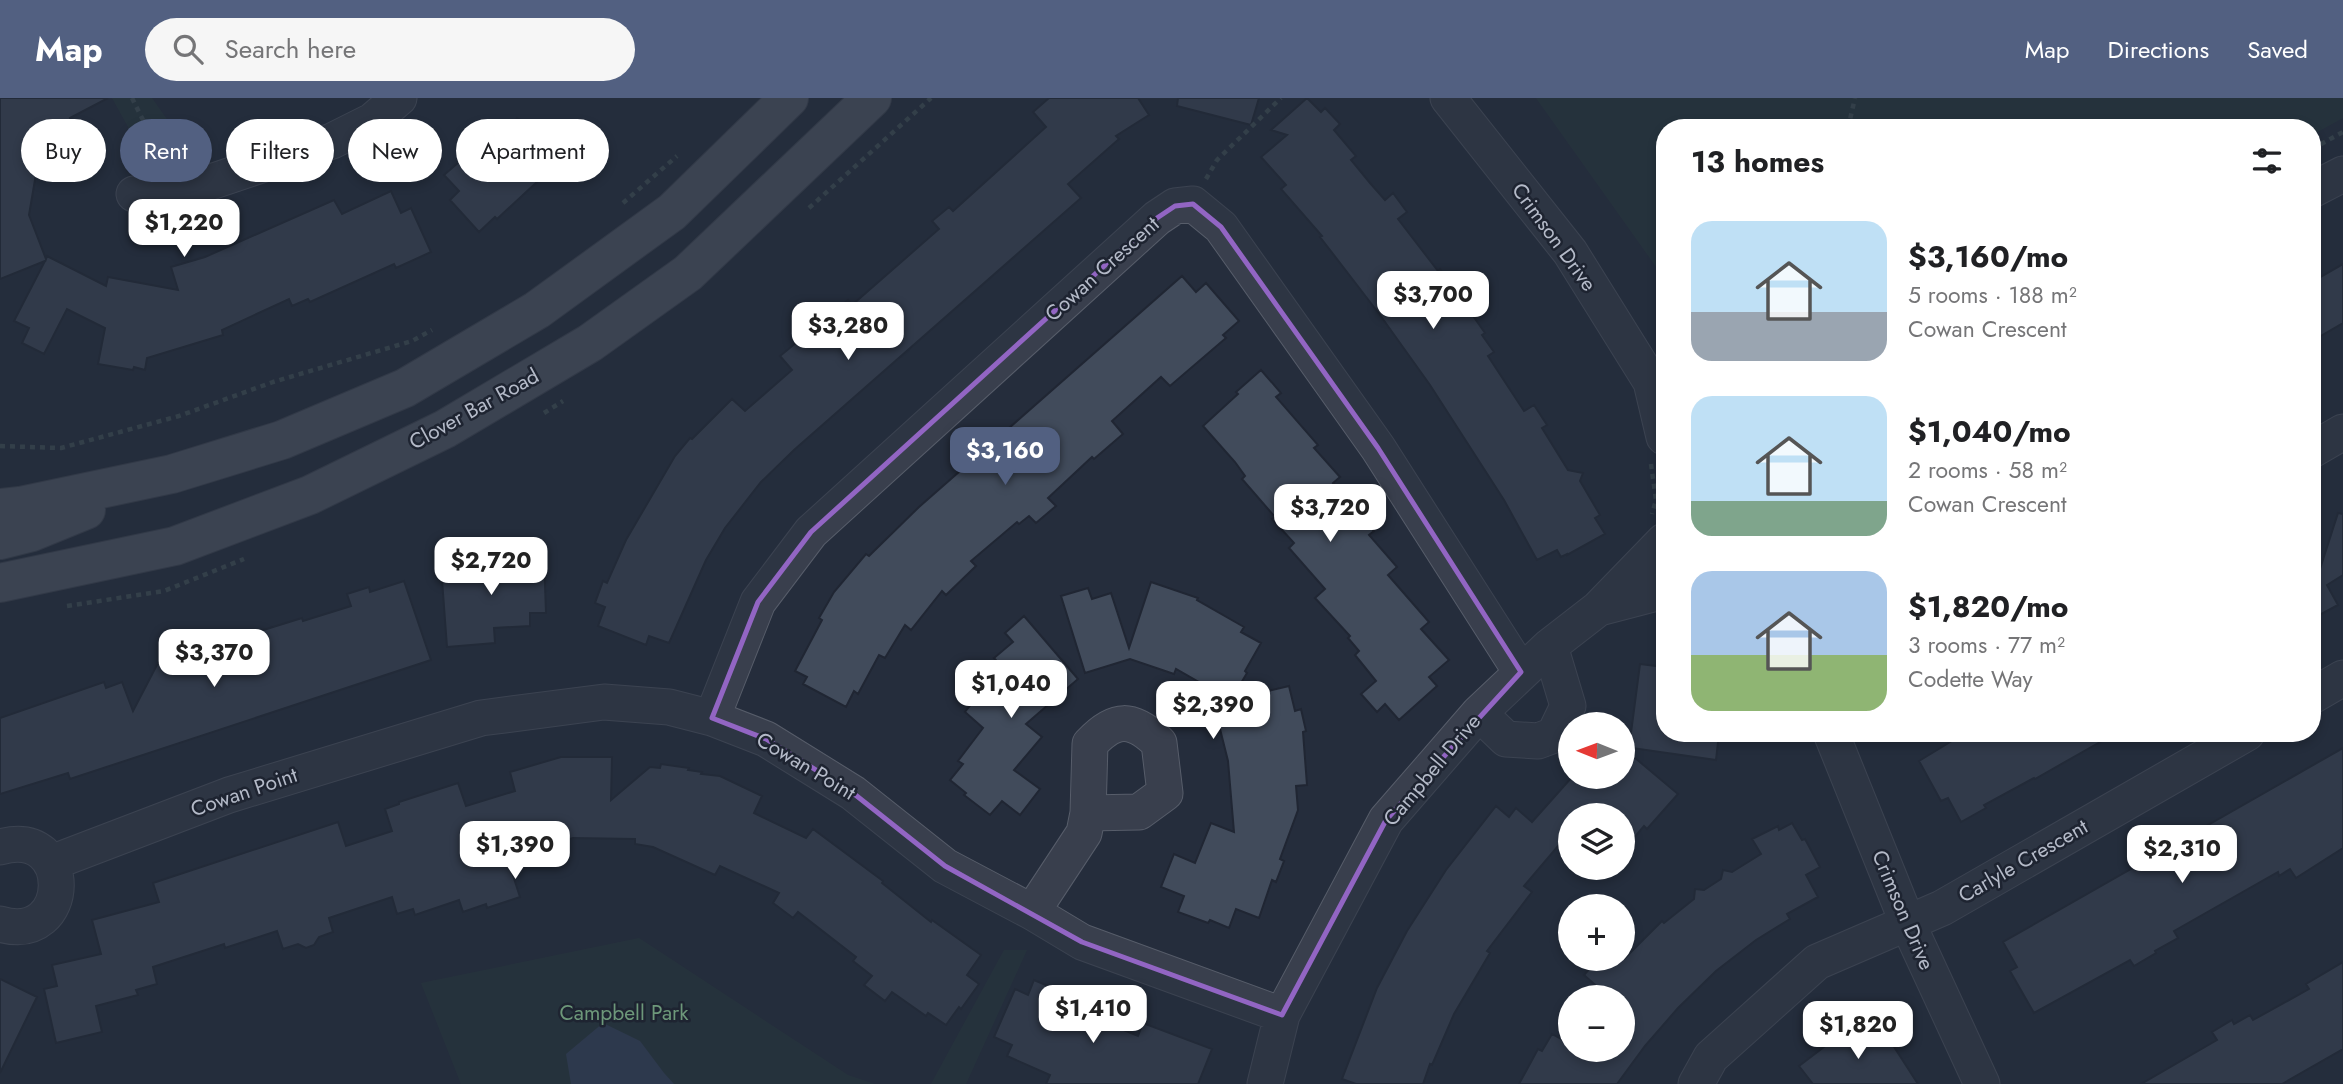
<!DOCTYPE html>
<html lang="en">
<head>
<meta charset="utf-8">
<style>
  :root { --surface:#fff; --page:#f6f6f6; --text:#202124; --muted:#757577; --accent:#526081 }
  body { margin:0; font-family:Jost,sans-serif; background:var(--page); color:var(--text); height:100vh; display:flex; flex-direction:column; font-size:26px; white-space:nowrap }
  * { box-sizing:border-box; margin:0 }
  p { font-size:23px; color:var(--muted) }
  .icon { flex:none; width:38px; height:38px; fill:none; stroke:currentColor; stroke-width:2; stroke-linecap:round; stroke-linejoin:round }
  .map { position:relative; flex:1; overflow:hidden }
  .sheet { position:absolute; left:1656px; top:21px; width:665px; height:623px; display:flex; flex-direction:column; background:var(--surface); border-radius:28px; box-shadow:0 4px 10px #0003 }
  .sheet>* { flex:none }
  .banner { position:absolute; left:21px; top:21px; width:665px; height:63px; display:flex; gap:14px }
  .needle { width:46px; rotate:271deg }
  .fabs { position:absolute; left:1558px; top:614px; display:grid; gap:14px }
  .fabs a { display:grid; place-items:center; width:77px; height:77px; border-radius:50%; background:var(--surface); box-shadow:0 4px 10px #0003; font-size:35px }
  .price { position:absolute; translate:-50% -60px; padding:0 16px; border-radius:14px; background:#fff; color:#222; font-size:23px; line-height:46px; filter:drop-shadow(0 2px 4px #0008) }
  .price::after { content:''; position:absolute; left:50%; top:42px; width:21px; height:16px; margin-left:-10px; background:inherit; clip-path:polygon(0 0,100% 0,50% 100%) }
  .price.active { background:var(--accent); color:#fff }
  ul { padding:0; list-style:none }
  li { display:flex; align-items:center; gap:21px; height:175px; padding:0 35px }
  li span { display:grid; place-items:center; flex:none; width:196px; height:140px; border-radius:21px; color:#555 }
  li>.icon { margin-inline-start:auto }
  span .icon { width:84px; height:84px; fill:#fffc; stroke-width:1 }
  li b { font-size:30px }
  h2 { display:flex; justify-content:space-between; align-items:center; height:84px; padding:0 35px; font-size:30px }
  .pill { padding:0 24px; border-radius:32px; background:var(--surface); box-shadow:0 4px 10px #0003; font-size:24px; line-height:63px }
  .pill.active { background:var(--accent); color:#fff }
  header { display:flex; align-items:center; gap:42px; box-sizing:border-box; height:98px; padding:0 35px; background:var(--accent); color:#fff }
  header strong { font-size:33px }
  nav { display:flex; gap:38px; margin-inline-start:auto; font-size:24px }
  .search { width:490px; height:63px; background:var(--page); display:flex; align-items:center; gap:18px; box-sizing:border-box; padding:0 24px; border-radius:38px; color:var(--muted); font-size:26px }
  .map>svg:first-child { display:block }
  .green { fill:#27393d }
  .water { fill:#394763 }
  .building { fill:#414b5b; stroke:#202633; stroke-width:2 }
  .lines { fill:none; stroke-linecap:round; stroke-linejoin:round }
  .minor-casing { stroke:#575d6a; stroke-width:37 }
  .major-casing { stroke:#424855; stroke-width:40 }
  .path { stroke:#45565a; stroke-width:4.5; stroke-dasharray:5 5; stroke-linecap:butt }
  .minor { stroke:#393f4d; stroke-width:35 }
  .major { stroke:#575e6c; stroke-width:38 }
  .marked { fill:none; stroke:#9265c3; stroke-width:5; stroke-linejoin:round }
  .labels { text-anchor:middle; stroke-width:5; stroke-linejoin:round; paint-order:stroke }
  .street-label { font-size:21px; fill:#b4bac8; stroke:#1e2431 }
  .park-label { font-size:21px; fill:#6d987a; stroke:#1e2431 }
</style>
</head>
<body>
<header>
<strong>Map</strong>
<div class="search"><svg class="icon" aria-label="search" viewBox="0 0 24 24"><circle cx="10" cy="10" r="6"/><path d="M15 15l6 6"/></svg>Search here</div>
<nav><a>Map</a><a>Directions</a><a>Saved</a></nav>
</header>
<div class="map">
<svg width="2343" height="986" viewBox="0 0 2343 986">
  <rect width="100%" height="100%" fill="#252d3c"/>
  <!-- green -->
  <path class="green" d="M112,0H152L190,54L137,45Z
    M1536,0H2343V20L2312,37V30H1664V180Z
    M639,840L848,977L875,986H461L421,885Z
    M1004,852H1027L966,986H931Z"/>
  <!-- water -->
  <path class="water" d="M603,925L640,943L664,975L674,986H571L566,956Z"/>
  <!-- building -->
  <path class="building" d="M0,0H108L70,20L71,22L59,28L61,31L42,41L29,117L46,161L47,158L106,188L108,179L178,192L171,169L205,159L334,102L342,116L391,93L401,115L411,110L431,154L396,170L394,166L310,204L308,201L292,208L289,201L222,232L223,237L147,260L145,272L134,269L133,272L98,266L105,230L67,211L44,256L22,245L29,230L14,223L45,163L0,181Z
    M1049,0H1138L1149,17L1116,38L1119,41L1068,86L1081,100L794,352L761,384L725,430L706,462L669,545L649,538L646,547L598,528L605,509L595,505L603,483L607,485L626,442L675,358L690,340L692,341L732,301L745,313L792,272L780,258L848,202L852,207L939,131L932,123L949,109L953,113L1046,29L1033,14Z
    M1178,0H1259L1251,27L1177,8Z
    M1307,0L1321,14L1325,10L1340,26L1334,32L1356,58L1351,62L1370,85L1385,102L1393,95L1407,114L1398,121L1438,173L1440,171L1485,235L1482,237L1494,254L1488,258L1524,313L1534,307L1547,327L1542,330L1568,372L1583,375L1580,383L1600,417L1595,420L1605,436L1567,457V456L1561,459L1557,452L1537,462L1504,402L1430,287L1380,217L1320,139L1322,138L1281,91L1286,87L1261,59L1287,37L1271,32Z
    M517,20L560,44L538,83L497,121L495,119L479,134L450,102L459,93L444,77L460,63L483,22L499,31L503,24L512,28Z
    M2343,166V225L2312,243V184Z
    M1182,178L1196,194L1206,185L1239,223L1223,237L1226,240L1170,288L1161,279L1112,323L1123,336L1094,361L1092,359L1048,400L1056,408L1036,425L1029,418L1019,426L1017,424L971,463L976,468L946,497L942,493L911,532L905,527L885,560L879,557L858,596L854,593L846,609L803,586L807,579L795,573L822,522L819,520L834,494L866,456L869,458L919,409Z
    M1261,272L1281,295L1276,299L1318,347L1314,350L1340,379L1333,385L1374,433L1369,437L1397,469L1388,477L1429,524L1421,531L1449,562L1429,579L1437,588L1399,622L1385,606L1377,614L1361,596L1376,583L1355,557L1359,553L1348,540L1350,538L1315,500L1325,491L1289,450L1294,445L1272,421L1275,419L1242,381L1245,378L1235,364L1203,328L1238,296L1236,294Z
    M2338,415L2343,416V477L2327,487L2338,507L2312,521V460L2319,474Z
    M528,457L544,458L546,515H530V528L494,530L495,545L447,549L441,468L457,467V462Z
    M404,483L431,562L70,681L68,675L0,696V620L104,584L106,590L122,584L133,613L159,563L204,547L205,550L302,520L303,523L351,508L347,496L369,489L370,494Z
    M1151,484L1198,500L1197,502L1244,529L1241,534L1261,545L1245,573L1247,575L1231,602L1289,588L1295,613L1301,611L1306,633L1303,634L1307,687L1296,688L1298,712L1280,761L1284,763L1276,784L1272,782L1259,820L1236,811L1229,830L1210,822L1208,825L1178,814L1184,798L1161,789L1174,756L1195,765L1211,725L1234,734L1228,663L1218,623L1253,615L1176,571L1174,576L1130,561L1085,575L1061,498L1088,490L1092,501L1111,495L1129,550Z
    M1024,518L1078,581L1026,626L1042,639L1014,672L1040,691L1020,717L1002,703L990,717L964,697L966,695L950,682L963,666L958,663L983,630L965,614L1001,568L994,560L1013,544L1005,535Z
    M1640,566L1664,569V635H1719L1716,662L1625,649L1626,635H1631Z
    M1965,635H2116L2035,681L2034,680L1984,707L1986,710L1961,724L1948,700L1941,703L1919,663Z
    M2343,650V750L2296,780L2290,771L2279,778L2278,774L2174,833L2178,840L2155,853L2156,855L2134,868L2130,862L2034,915L2010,873L2017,869L2003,844Z
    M1628,654L1678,696L1647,731L1644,728L1622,754V718H1570V734L1524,788L1532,794L1487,853L1490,855L1454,916L1432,967L1430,966L1423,986H1356L1342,981L1377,890L1407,833L1446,772L1496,708L1509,719L1516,710L1532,724L1572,679H1622V666L1626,670Z
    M561,659H612L611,702L650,669L660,670L661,666L689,670L688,672L702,674L701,676L720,678L762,698L754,715L806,740L813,731L883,783L882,785L931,824L932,822L981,857L967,877L979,886L961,911L959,909L946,927L928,915L926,918L892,894L885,903L864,887L872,878L853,863L856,859L798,814L793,820L773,805L779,795L720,768L715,777L653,749L635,746V741L573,740L507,759L520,799L487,810L486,806L463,814L459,802L415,817L413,811L397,816L392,799L329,820L333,834L319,839L314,847L306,850L298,846L283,851L277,833L225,850L224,846L153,869L157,886L136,892L138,897L96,908L102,934L56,945L44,891L57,888L52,867L101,856L92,822L159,804L153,785L338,724L346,748L392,733L385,711L399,706V704L458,685L466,708L515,693L510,674Z
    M1792,725L1802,742L1805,741L1820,769L1806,777L1818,799L1787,816L1790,821L1756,842L1716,873L1678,910L1645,948L1617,986H1519L1538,951L1542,953L1552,936L1570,946V952H1622V900H1610L1584,877L1598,861H1624L1662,823L1664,825L1694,801L1695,791L1704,792L1721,781L1723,772L1732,774L1761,756L1752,741L1778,728L1779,732Z
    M2343,864V951L2282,986H2141L2217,942L2212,934L2232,922L2234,926L2250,917L2253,922L2309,891L2306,886Z
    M0,881L37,899L0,975Z
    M1034,882L1067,896L1062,907L1138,938L1143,925L1212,951L1198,986H1046L1050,977L1007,958L1012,947L994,939L1015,891L1028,897Z
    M1865,922L1879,944L1887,938L1918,986H1813L1799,968L1824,949Z"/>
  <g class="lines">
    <defs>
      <path id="minor" d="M1448,0L1570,154L1651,284L1664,298
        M2312,92L2343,76
        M134,96L196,89L332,43L372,23L399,0
        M1651,284L1664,339
        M2312,352L2343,334
        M1599,510L1664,493
        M2312,598L2343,580
        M1479,615L1506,641L1538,643L1554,637L1568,608L1550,548
        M712,620L758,504L811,434L1157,120L1175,108L1193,106L1221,129L1378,350L1521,574
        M1831,635L1908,826L1982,986
        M0,749C76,727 74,848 0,826
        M51,765L229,697L481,620L604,604L669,609L712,620L766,641L853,695L945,768L1032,814L1082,844L1282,917
        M1032,814L1084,735L1088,715L1090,646C1115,619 1132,619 1159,645L1165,695L1139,714L1088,715
        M1265,986L1282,917L1386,722L1479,615L1550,548L1599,510L1664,443
        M1696,986L1711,959L1817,864L1942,810L2247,635"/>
      <path id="major" d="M0,410L20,408L172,376L282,342L405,290L537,212L672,114L789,0
        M0,442L32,434L86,412
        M0,485L175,448L310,397L445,331L590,245L688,175L872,0"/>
    </defs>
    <!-- minor casing -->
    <use href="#minor" class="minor-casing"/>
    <!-- major casing -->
    <use href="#major" class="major-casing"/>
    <!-- path -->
    <path class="path" d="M132,0L163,62
      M1848,30L1855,0
      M2312,51L2343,34
      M1206,81L1217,62L1281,0
      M623,105L677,58
      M809,110L931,0
      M544,315L563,303
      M0,348L61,350L179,318L273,284L412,243L432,232
      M1651,366L1656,402L1652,416
      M67,508L164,493L244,461"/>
    <!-- minor -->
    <use href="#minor" class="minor"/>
    <!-- major -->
    <use href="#major" class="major"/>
  </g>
  <!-- marked area -->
  <path d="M0 0H2343V986H0ZM1193,106L1221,129L1378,350L1521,574L1386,722L1282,917L1082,844L945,768L853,695L766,641L712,620L758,504L811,434L1157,120L1175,108Z" fill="#252d3c" fill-opacity=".55" fill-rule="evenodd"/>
  <path class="marked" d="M1193,106L1221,129L1378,350L1521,574L1386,722L1282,917L1082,844L945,768L853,695L766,641L712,620L758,504L811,434L1157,120L1175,108Z"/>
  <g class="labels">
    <!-- street labels -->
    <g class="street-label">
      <text transform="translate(1554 139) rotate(54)" y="7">Crimson Drive</text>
      <text transform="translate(1102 171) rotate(-42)" y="7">Cowan Crescent</text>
      <text transform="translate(474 311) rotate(-29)" y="7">Clover Bar Road</text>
      <text transform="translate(806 668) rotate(31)" y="7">Cowan Point</text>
      <text transform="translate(1432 672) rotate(-50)" y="7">Campbell Drive</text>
      <text transform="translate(244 694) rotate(-19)" y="7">Cowan Point</text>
      <text transform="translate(2023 763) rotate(-30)" y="7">Carlyle Crescent</text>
      <text transform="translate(1903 812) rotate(67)" y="7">Crimson Drive</text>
    </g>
    <!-- park labels -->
    <g class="park-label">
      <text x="624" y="922">Campbell Park</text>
    </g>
  </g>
</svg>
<div class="fabs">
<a><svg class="needle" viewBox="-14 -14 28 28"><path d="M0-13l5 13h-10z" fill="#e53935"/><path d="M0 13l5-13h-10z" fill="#757577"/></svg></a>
<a><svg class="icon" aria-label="layers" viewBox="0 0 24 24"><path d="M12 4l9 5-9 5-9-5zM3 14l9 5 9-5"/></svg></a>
<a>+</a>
<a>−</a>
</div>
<b class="price" style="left:184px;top:161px">$1,220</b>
<b class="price" style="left:1433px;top:233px">$3,700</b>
<b class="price" style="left:848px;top:264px">$3,280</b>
<b class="price active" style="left:1005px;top:389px">$3,160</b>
<b class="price" style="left:1330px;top:446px">$3,720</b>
<b class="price" style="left:491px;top:499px">$2,720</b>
<b class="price" style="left:214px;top:591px">$3,370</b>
<b class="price" style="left:1011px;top:622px">$1,040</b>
<b class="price" style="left:1213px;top:643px">$2,390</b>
<b class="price" style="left:515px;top:783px">$1,390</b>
<b class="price" style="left:2182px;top:787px">$2,310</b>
<b class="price" style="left:1093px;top:947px">$1,410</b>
<b class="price" style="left:1858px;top:963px">$1,820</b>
<div class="banner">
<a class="pill">Buy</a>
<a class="pill active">Rent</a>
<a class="pill">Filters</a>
<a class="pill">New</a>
<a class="pill">Apartment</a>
</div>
<section class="sheet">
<h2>13 homes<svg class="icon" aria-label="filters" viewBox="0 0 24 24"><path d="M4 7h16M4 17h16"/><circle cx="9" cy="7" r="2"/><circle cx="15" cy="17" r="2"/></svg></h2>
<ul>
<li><span style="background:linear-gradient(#bfe0f5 65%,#9aa5b1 0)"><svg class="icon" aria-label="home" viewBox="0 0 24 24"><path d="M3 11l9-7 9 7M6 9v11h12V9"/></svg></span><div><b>$3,160/mo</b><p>5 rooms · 188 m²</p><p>Cowan Crescent</p></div></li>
<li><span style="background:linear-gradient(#bfe0f5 75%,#7fa58c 0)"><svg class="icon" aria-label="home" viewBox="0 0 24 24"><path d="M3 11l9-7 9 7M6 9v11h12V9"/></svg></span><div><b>$1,040/mo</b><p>2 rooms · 58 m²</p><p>Cowan Crescent</p></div></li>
<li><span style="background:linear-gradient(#a9c7e8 60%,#8fb573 0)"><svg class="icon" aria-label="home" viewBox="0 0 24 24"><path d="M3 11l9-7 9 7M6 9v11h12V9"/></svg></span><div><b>$1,820/mo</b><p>3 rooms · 77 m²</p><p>Codette Way</p></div></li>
</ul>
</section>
</div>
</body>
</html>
